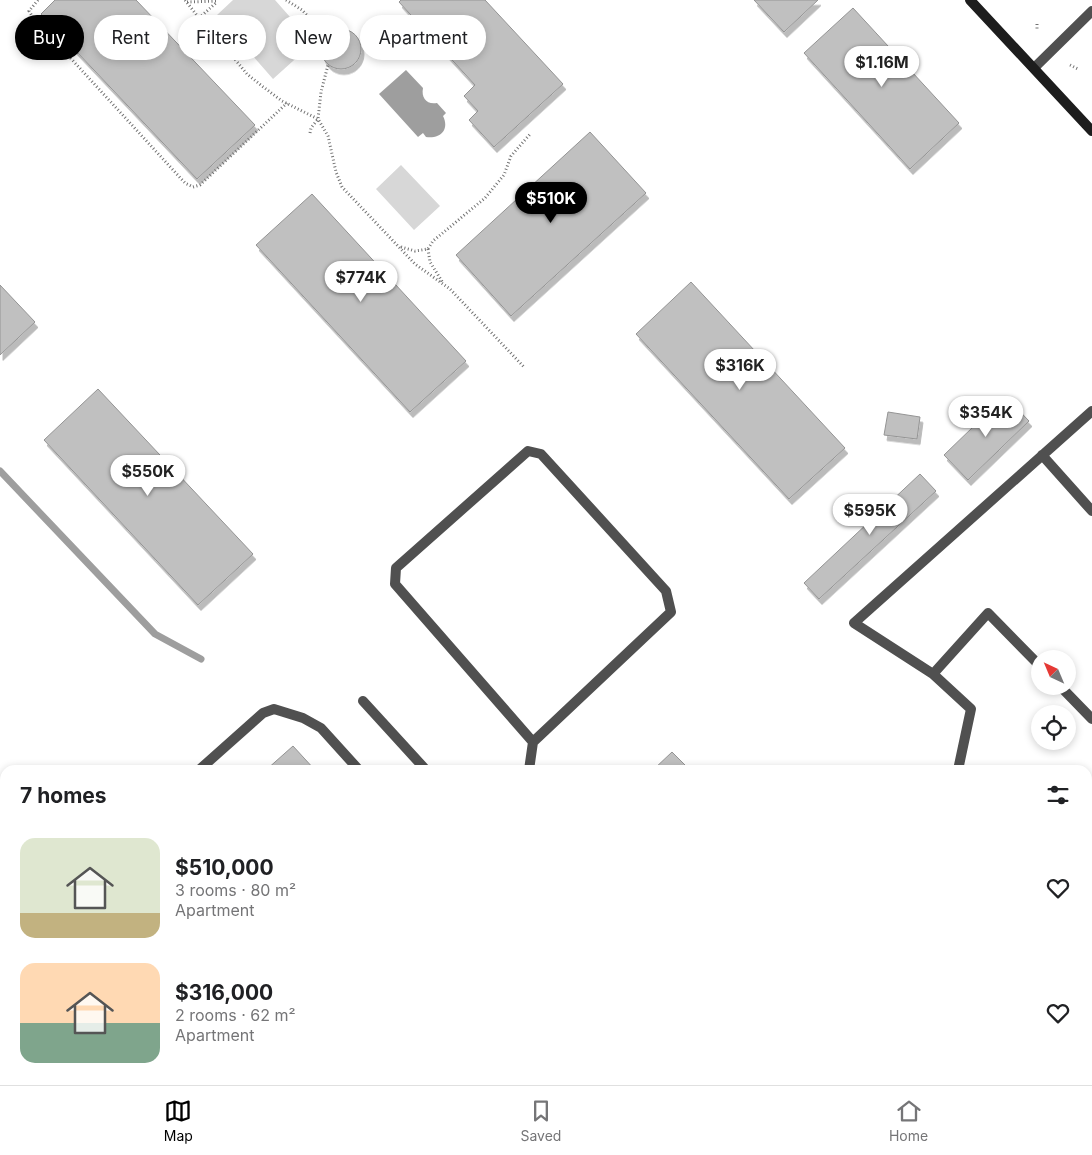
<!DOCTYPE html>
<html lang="en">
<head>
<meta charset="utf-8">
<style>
  :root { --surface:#fff; --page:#f6f6f6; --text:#202124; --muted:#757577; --line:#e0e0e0; --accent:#000 }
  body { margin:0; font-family:Inter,sans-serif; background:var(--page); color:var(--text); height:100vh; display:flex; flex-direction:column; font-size:19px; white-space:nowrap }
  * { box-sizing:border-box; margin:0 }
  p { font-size:16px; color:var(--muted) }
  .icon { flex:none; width:28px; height:28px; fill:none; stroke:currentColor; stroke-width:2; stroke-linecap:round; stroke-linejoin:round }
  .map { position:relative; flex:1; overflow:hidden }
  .side { position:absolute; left:0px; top:765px; width:1092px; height:320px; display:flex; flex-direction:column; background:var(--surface); border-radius:15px 15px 0 0; box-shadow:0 2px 8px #0003 }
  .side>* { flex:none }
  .hud { position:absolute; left:15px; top:15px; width:500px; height:45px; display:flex; gap:10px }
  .needle { width:32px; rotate:316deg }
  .tools { position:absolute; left:1031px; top:650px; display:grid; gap:10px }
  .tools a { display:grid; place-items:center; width:45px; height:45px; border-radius:50%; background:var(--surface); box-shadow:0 2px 8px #0003; font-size:25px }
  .price { position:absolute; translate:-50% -42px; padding:0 11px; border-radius:18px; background:#fff; color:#222; font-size:16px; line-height:32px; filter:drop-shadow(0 1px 2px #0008) }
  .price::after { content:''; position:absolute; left:50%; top:30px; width:15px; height:11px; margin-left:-8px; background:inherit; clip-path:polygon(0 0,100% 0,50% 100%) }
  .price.current { background:var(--accent); color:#fff }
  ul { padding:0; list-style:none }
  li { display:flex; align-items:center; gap:15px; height:125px; padding:0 20px }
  li span { display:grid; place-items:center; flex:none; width:140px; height:100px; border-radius:15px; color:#555 }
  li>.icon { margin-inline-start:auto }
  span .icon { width:60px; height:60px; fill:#fffc; stroke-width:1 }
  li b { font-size:21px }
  h2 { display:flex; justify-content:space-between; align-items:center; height:60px; padding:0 20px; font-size:21px }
  .pill { padding:0 18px; border-radius:22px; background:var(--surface); box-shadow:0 2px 8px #0003; font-size:18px; line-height:45px }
  .pill.current { background:var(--accent); color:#fff }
  .tabs { display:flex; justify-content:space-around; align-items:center; height:70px; border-top:1px solid var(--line); background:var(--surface); font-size:14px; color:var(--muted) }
  .tabs a { display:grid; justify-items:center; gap:2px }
  .tabs .current { color:var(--accent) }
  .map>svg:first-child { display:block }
  .green { fill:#d7d7d7 }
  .water { fill:#9e9e9e }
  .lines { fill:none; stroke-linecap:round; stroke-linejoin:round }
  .stream { stroke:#9e9e9e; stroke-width:7 }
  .building { fill:#c0c0c0; stroke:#949494; filter:url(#shadow) }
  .path { stroke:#727272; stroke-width:3; stroke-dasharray:1 2.5; stroke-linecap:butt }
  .lane { stroke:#505050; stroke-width:10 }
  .street { stroke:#505050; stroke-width:10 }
  .secondary { stroke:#1d1d1d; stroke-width:10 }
</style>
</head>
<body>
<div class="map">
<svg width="1092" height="1085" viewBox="0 0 1092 1085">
  <defs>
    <filter id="shadow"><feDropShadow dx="3" dy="5.5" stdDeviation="0" flood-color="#0004"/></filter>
  </defs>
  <rect width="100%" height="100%" fill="#fff"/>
  <!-- green -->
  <path class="green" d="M233,0H275L313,43L273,79L217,15Z
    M401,165L440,206L414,230L376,189Z"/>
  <!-- water -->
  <path class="water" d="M406,70L423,88C421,98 427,105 437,103L446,113L443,116C450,130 440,139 426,137L423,133L418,137L379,94Z"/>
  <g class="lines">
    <!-- stream -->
    <path class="stream" d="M0,471L155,634L201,659
      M450,1085L452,1080"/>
  </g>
  <!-- building -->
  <path class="building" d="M55,0H136L255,125L197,179L41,14Z
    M401,0H485L563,84L494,147L469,120L478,111L464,96L475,85L399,2Z
    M754,0H818L784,32Z
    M853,8L959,123L910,169L804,53Z
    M321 49a20 20 0 1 1 40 0a20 20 0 1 1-40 0Z
    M590,132L646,193L511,316L456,255Z
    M312,194L466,361L410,412L256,245Z
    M691,282L845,448L789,499L636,334Z
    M0,285L35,322L0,355Z
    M98,389L253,554L198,605L44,440Z
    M1005,396L1029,421L968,480L944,455Z
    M888,412L920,417L917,439L884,435Z
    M920,474L936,491L819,599L804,583Z
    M293,746L315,770H266Z
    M672,752L690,770H653Z
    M356,1080H413L412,1085H355Z
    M491,1080H548L546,1085H489Z
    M584,1080H627L622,1085H589Z
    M737,1080H817L822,1085H742Z
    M894,1080H945L950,1085H888Z"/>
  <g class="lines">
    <!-- path -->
    <path class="path" d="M38,0L29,11L32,16L185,183L193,187L200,185L287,103
      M185,0L199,18C198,28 200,33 207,40H217L225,47L247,74L262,86L282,101L318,119L328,136L336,172L342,187L415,264L450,289L524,367
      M286,0L302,10L326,36
      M187,2L218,1
      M199,18L217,2
      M1037,24V31
      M1070,65L1078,69
      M310,133L311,128L318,119L321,92L328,65
      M401,247L415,251L428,249L433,241L485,198L504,175L511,156L531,133
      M428,249L430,262L443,283"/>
    <!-- lane -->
    <path class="lane" d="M1042,455L1092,511
      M933,674L988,613L1040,666
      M1060,686L1092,719
      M363,701L426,770
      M199,770L263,713L274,709L303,718L321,728L359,770
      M529,770L533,742L671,612L666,591L541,454L528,451L396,568L395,584L533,742
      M958,770L971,709L933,674L854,623L1092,411
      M1088,932L1092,929
      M1088,981L1092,986
      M149,1085L153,1080"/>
    <!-- street -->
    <path class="street" d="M1034,68L1092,11"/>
    <!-- secondary -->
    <path class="secondary" d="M970,0L1092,131"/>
  </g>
</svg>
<div class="tools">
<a><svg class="needle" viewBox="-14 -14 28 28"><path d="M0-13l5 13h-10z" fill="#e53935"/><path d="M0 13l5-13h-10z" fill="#757577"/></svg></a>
<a><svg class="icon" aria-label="locate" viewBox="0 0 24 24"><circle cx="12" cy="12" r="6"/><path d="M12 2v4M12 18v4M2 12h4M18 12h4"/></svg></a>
</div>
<b class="price" style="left:882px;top:88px">$1.16M</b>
<b class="price current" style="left:551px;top:224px">$510K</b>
<b class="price" style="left:361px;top:303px">$774K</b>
<b class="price" style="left:740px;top:391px">$316K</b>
<b class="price" style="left:986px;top:438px">$354K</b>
<b class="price" style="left:148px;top:497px">$550K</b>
<b class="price" style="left:870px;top:536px">$595K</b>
<div class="hud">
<a class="pill current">Buy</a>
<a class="pill">Rent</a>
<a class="pill">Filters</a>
<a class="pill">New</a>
<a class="pill">Apartment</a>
</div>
<section class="side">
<h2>7 homes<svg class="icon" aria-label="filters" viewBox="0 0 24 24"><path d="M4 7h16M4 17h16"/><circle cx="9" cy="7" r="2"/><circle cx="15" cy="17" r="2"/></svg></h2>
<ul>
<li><span style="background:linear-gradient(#dfe7d0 75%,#c2b280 0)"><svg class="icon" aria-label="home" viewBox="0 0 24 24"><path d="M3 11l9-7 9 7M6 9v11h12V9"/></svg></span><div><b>$510,000</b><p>3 rooms · 80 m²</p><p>Apartment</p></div><svg class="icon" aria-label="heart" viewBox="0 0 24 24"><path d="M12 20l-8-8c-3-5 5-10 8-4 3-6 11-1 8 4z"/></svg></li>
<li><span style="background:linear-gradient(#ffd9b3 60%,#7fa58c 0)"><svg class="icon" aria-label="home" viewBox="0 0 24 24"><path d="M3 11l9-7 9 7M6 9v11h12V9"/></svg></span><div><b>$316,000</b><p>2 rooms · 62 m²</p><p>Apartment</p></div><svg class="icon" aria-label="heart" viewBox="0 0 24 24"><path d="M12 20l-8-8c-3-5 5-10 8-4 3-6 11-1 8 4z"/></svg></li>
</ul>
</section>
</div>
<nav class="tabs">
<a class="current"><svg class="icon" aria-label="map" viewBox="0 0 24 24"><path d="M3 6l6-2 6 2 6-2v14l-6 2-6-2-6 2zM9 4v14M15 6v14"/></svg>Map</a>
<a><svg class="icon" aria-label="saved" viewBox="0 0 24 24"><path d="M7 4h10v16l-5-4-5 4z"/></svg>Saved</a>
<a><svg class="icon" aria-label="home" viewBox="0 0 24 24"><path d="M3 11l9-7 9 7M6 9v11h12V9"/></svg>Home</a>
</nav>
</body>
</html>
